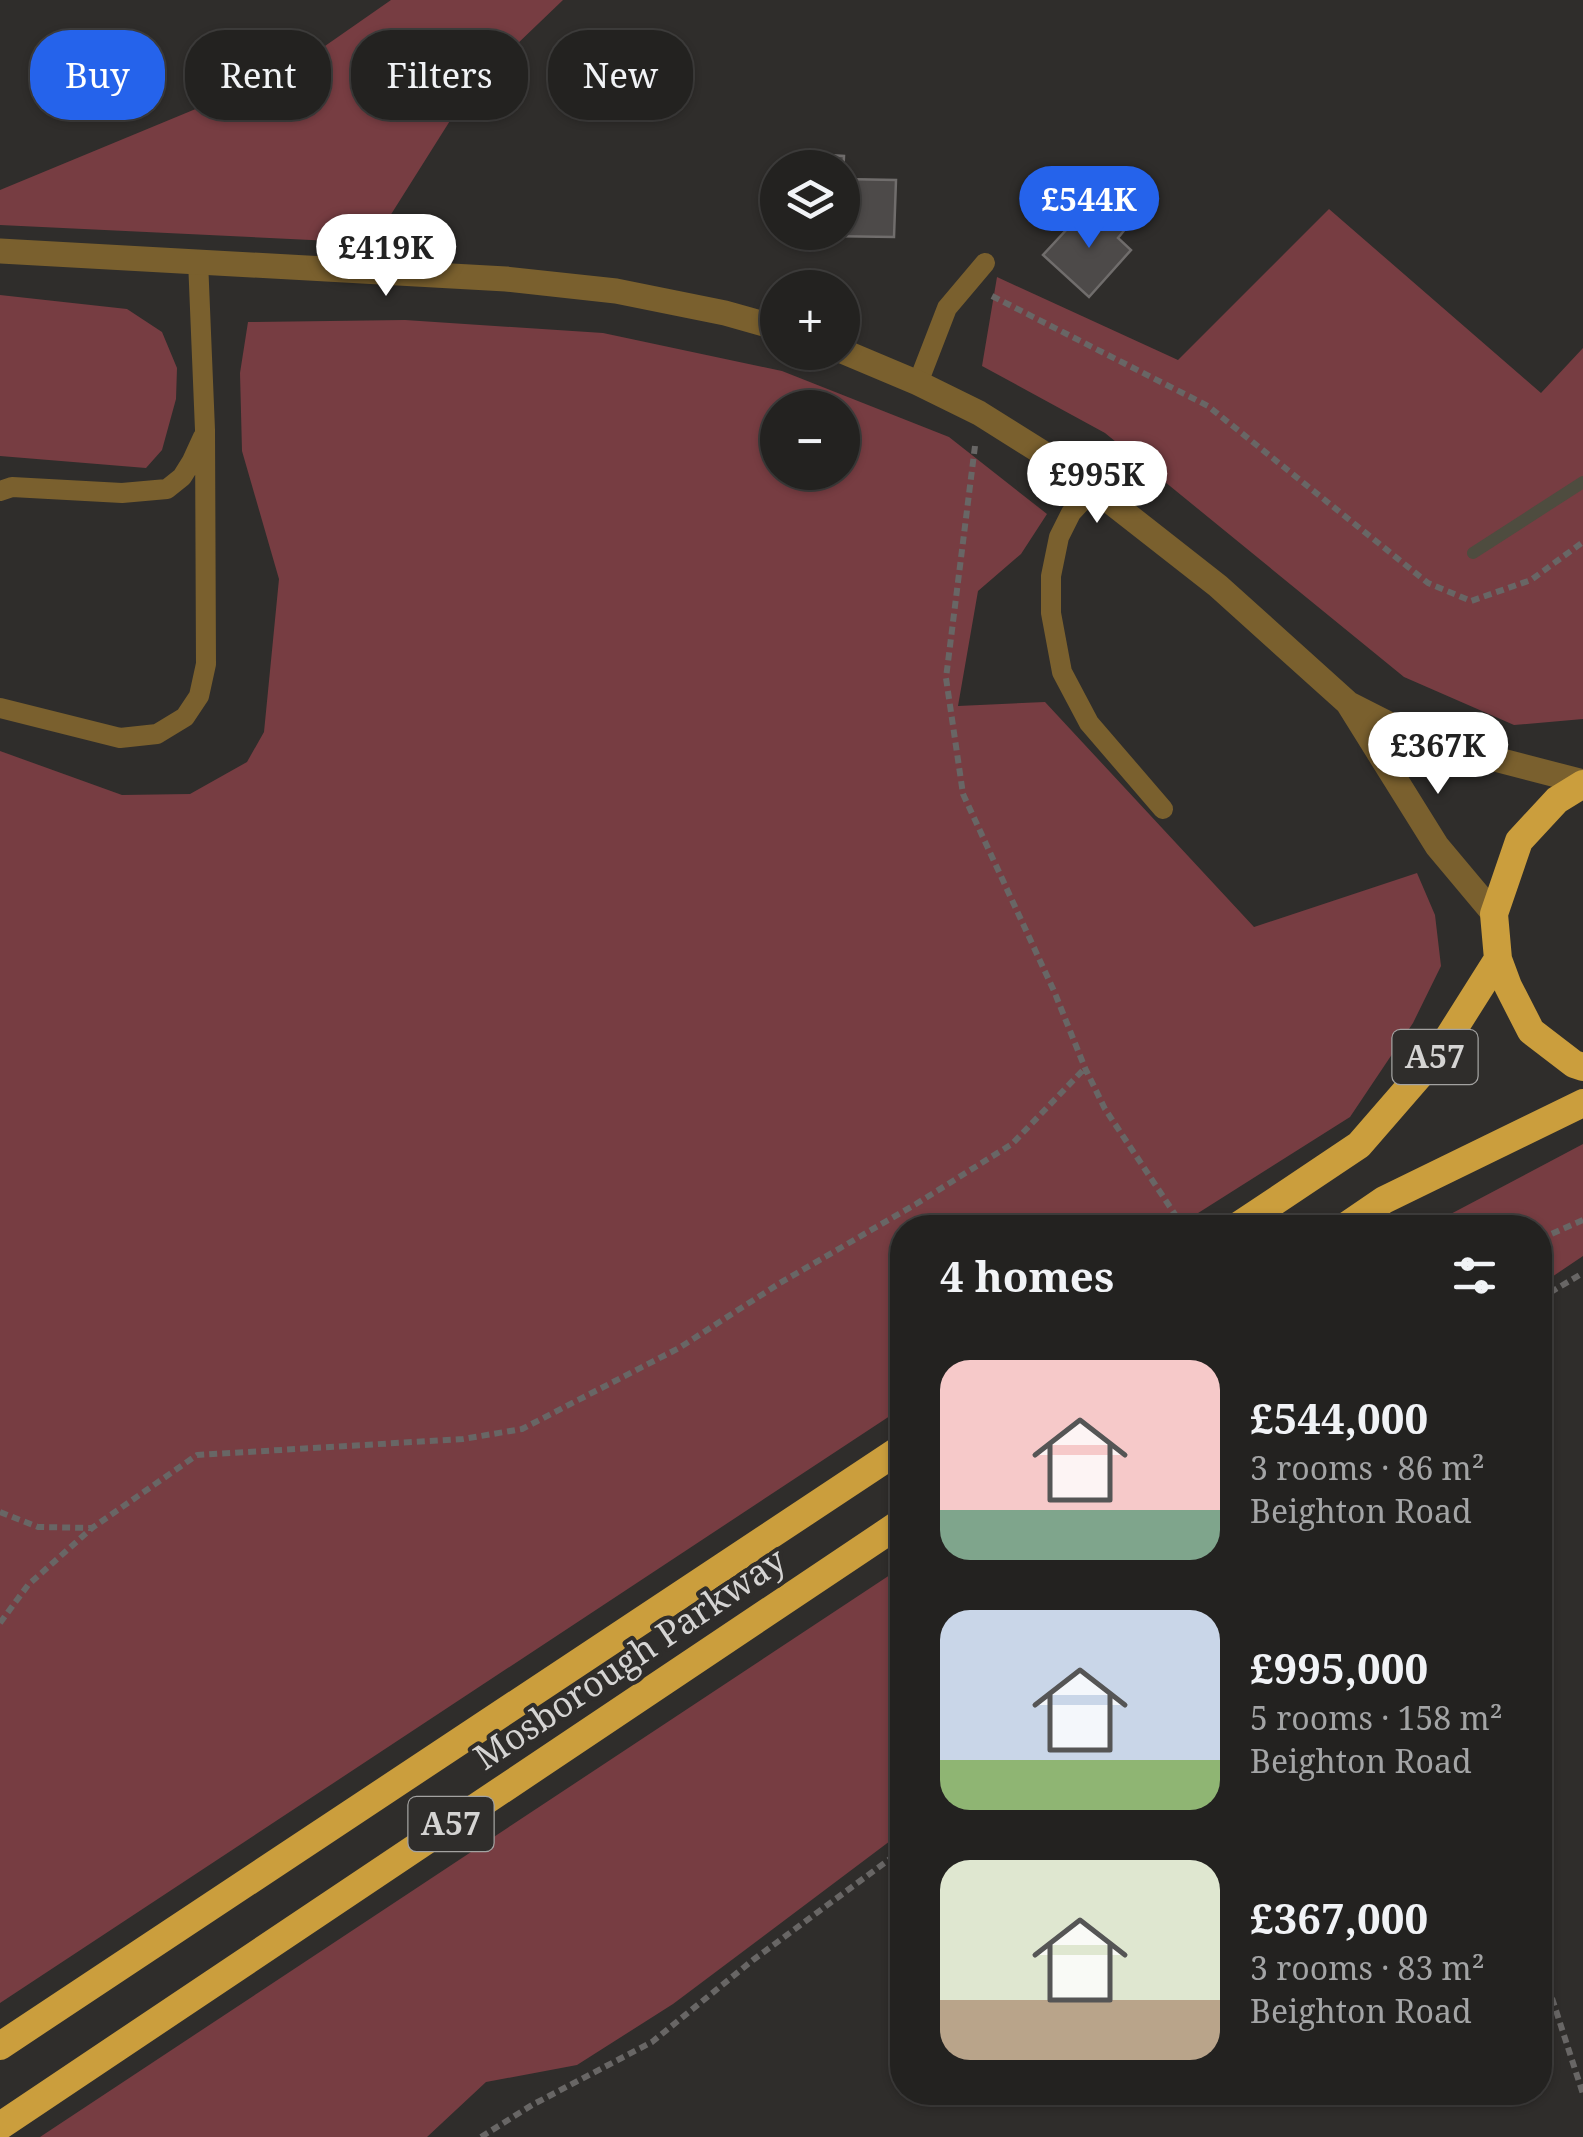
<!DOCTYPE html>
<html lang="en">
<head>
<meta charset="utf-8">
<style>
  :root { --surface:#232220; --page:#2b2a29; --text:#f1f3f6; --muted:#a3a4a5; --line:#403f3e; --accent:#2563eb }
  body { margin:0; font-family:"Noto Serif",serif; background:var(--page); color:var(--text); height:100vh; display:flex; flex-direction:column; font-size:38px; white-space:nowrap }
  * { box-sizing:border-box; margin:0 }
  p { font-size:32px; color:var(--muted) }
  .icon { flex:none; width:55px; height:55px; fill:none; stroke:currentColor; stroke-width:2; stroke-linecap:round; stroke-linejoin:round }
  .map { position:relative; flex:1; overflow:hidden }
  .details { position:absolute; left:890px; top:1215px; width:662px; height:890px; display:flex; flex-direction:column; background:var(--surface); border-radius:40px; box-shadow:0 2px 8px #0004,0 0 0 2px var(--line) }
  .details>* { flex:none }
  .hud { position:absolute; left:30px; top:30px; width:710px; height:90px; display:flex; gap:20px }
  .controls { position:absolute; left:760px; top:150px; display:grid; gap:20px }
  .controls a { display:grid; place-items:center; width:100px; height:100px; border-radius:50%; background:var(--surface); box-shadow:0 2px 8px #0004,0 0 0 2px var(--line); font-size:50px }
  .price { position:absolute; translate:-50% -85px; padding:0 22px; border-radius:35px; background:#fff; color:#222; font-size:32px; line-height:65px; filter:drop-shadow(0 2px 5px #0008) }
  .price::after { content:''; position:absolute; left:50%; top:60px; width:30px; height:22px; margin-left:-15px; background:inherit; clip-path:polygon(0 0,100% 0,50% 100%) }
  .price.on { background:var(--accent); color:#fff }
  ul { padding:0; list-style:none }
  li { display:flex; align-items:center; gap:30px; height:250px; padding:0 50px }
  li span { display:grid; place-items:center; flex:none; width:280px; height:200px; border-radius:30px; color:#555 }
  li>.icon { margin-inline-start:auto }
  span .icon { width:120px; height:120px; fill:#fffc; stroke-width:1 }
  li b { font-size:42px }
  h2 { display:flex; justify-content:space-between; align-items:center; height:120px; padding:0 50px; font-size:42px }
  .tag { padding:0 35px; border-radius:40px; background:var(--surface); box-shadow:0 2px 8px #0004,0 0 0 2px var(--line); font-size:35px; line-height:90px }
  .tag.on { background:var(--accent); color:#fff }
  .map>svg:first-child { display:block }
  .green { fill:#773d42; fill-rule:evenodd }
  .lines { fill:none; stroke-linecap:round; stroke-linejoin:round }
  .stream { stroke:#4e4c3f; stroke-width:12 }
  .building { fill:#4d4a49; stroke:#706d6c; stroke-width:2.5 }
  .path { stroke:#686665; stroke-width:6; stroke-dasharray:8 5; stroke-linecap:butt }
  .service { stroke:#7a602e; stroke-width:20 }
  .tertiary { stroke:#7a602e; stroke-width:25 }
  .trunk { stroke:#cb9e3d; stroke-width:28 }
  .labels { text-anchor:middle; stroke-width:8; stroke-linejoin:round; paint-order:stroke }
  .shield { fill:#2f2d2b; stroke:#a3a2a1; stroke-width:2.5 }
  .shield-label { font-size:32px; font-weight:bold; fill:#d5d4d3 }
  .street-label { font-size:35px; fill:#d5d4d3; stroke:#2f2d2b }
</style>
</head>
<body>
<div class="map">
<svg width="1583" height="2137" viewBox="0 0 1583 2137">
  <rect width="100%" height="100%" fill="#2f2d2b"/>
  <!-- green -->
  <path class="green" d="M391,0H563L470,89L373,243L0,225V190L292,69Z
    M1329,209L1541,393L1583,348V719L1514,725L1404,677L1105,433L982,366L997,277L1178,360Z
    M0,295L127,309L162,332L177,368L176,399L162,450L146,468L0,456Z
    M405,320L603,333L782,371L949,437L1047,514L1021,554L978,591L958,706L1045,702L1254,927L1417,873L1435,915L1441,966L1413,1023L1350,1117L1176,1227L902,1228V1408L0,2003V751L122,795L190,794L247,762L264,732L279,579L242,451L240,373L248,322ZM778,408H842V472H778Z
    M1583,1144V1256L1540,1285V1228L1426,1227Z
    M902,1567V1832L673,2004L577,2065L486,2082L427,2137H40Z"/>
  <g class="lines">
    <!-- stream -->
    <path class="stream" d="M1473,553L1583,482"/>
  </g>
  <!-- building -->
  <path class="building" d="M828,155L844,156L843,179L896,180L894,237L826,236V232H842V168H828Z
    M1107,209L1127,227L1118,238L1131,250L1089,297L1043,255L1082,213L1094,224Z"/>
  <g class="lines">
    <!-- path -->
    <path class="path" d="M992,296L1208,406L1428,583L1471,601L1531,580L1583,542
      M975,446L946,678L963,794L1054,991L1085,1068L1105,1109L1184,1228
      M1540,1239L1583,1220
      M1540,1301L1551,1292L1583,1273
      M0,1512L38,1527L91,1528
      M0,1623L28,1585L92,1528L197,1455L463,1439L522,1429L679,1348L780,1283L916,1204L1012,1144L1085,1068
      M1540,1961L1583,2094
      M481,2137L532,2105L652,2042L753,1960L902,1850"/>
    <!-- service -->
    <path class="service" d="M918,383L947,308L985,263
      M1094,488L1071,513L1059,537L1051,576V613L1062,672L1089,723L1163,809
      M0,491L12,487L122,493L167,489L182,477L192,461L203,437
      M0,708L120,738L157,734L185,717L199,696L206,664L205,430L198,260"/>
    <!-- tertiary -->
    <path class="tertiary" d="M0,251L506,279L616,291L725,313L778,328
      M842,351L918,383L979,413L1070,470L1218,586L1349,704L1418,739L1583,782
      M1349,705L1437,846L1494,914"/>
    <!-- trunk -->
    <path class="trunk" d="M1583,784L1557,800L1519,841L1494,914L1498,959L1508,986L1531,1031L1574,1064L1583,1067
      M1235,1228L1359,1145L1438,1054L1498,959
      M1343,1228L1384,1200L1583,1103
      M0,2046L902,1448
      M0,2126L902,1522"/>
  </g>
  <g class="labels">
    <!-- shield labels -->
    <g class="shield">
      <rect x="1392.5" y="1030" width="85" height="54" rx="8"/>
      <rect x="408.5" y="1797" width="85" height="54" rx="8"/>
    </g>
    <g class="shield-label">
      <text x="1435" y="1068">A57</text>
      <text x="451" y="1835">A57</text>
    </g>
    <!-- street labels -->
    <g class="street-label">
      <text transform="translate(630 1659) rotate(-34)" y="12">Mosborough Parkway</text>
    </g>
  </g>
</svg>
<div class="controls">
<a><svg class="icon" aria-label="layers" viewBox="0 0 24 24"><path d="M12 4l9 5-9 5-9-5zM3 14l9 5 9-5"/></svg></a>
<a>+</a>
<a>−</a>
</div>
<b class="price on" style="left:1089px;top:251px">£544K</b>
<b class="price" style="left:386px;top:299px">£419K</b>
<b class="price" style="left:1097px;top:526px">£995K</b>
<b class="price" style="left:1438px;top:797px">£367K</b>
<div class="hud">
<a class="tag on">Buy</a>
<a class="tag">Rent</a>
<a class="tag">Filters</a>
<a class="tag">New</a>
</div>
<section class="details">
<h2>4 homes<svg class="icon" aria-label="filters" viewBox="0 0 24 24"><path d="M4 7h16M4 17h16"/><circle cx="9" cy="7" r="2"/><circle cx="15" cy="17" r="2"/></svg></h2>
<ul>
<li><span style="background:linear-gradient(#f6c9c9 75%,#7fa58c 0)"><svg class="icon" aria-label="home" viewBox="0 0 24 24"><path d="M3 11l9-7 9 7M6 9v11h12V9"/></svg></span><div><b>£544,000</b><p>3 rooms · 86 m²</p><p>Beighton Road</p></div></li>
<li><span style="background:linear-gradient(#c9d6e8 75%,#8fb573 0)"><svg class="icon" aria-label="home" viewBox="0 0 24 24"><path d="M3 11l9-7 9 7M6 9v11h12V9"/></svg></span><div><b>£995,000</b><p>5 rooms · 158 m²</p><p>Beighton Road</p></div></li>
<li><span style="background:linear-gradient(#dfe7d0 70%,#b9a48a 0)"><svg class="icon" aria-label="home" viewBox="0 0 24 24"><path d="M3 11l9-7 9 7M6 9v11h12V9"/></svg></span><div><b>£367,000</b><p>3 rooms · 83 m²</p><p>Beighton Road</p></div></li>
</ul>
</section>
</div>
</body>
</html>
